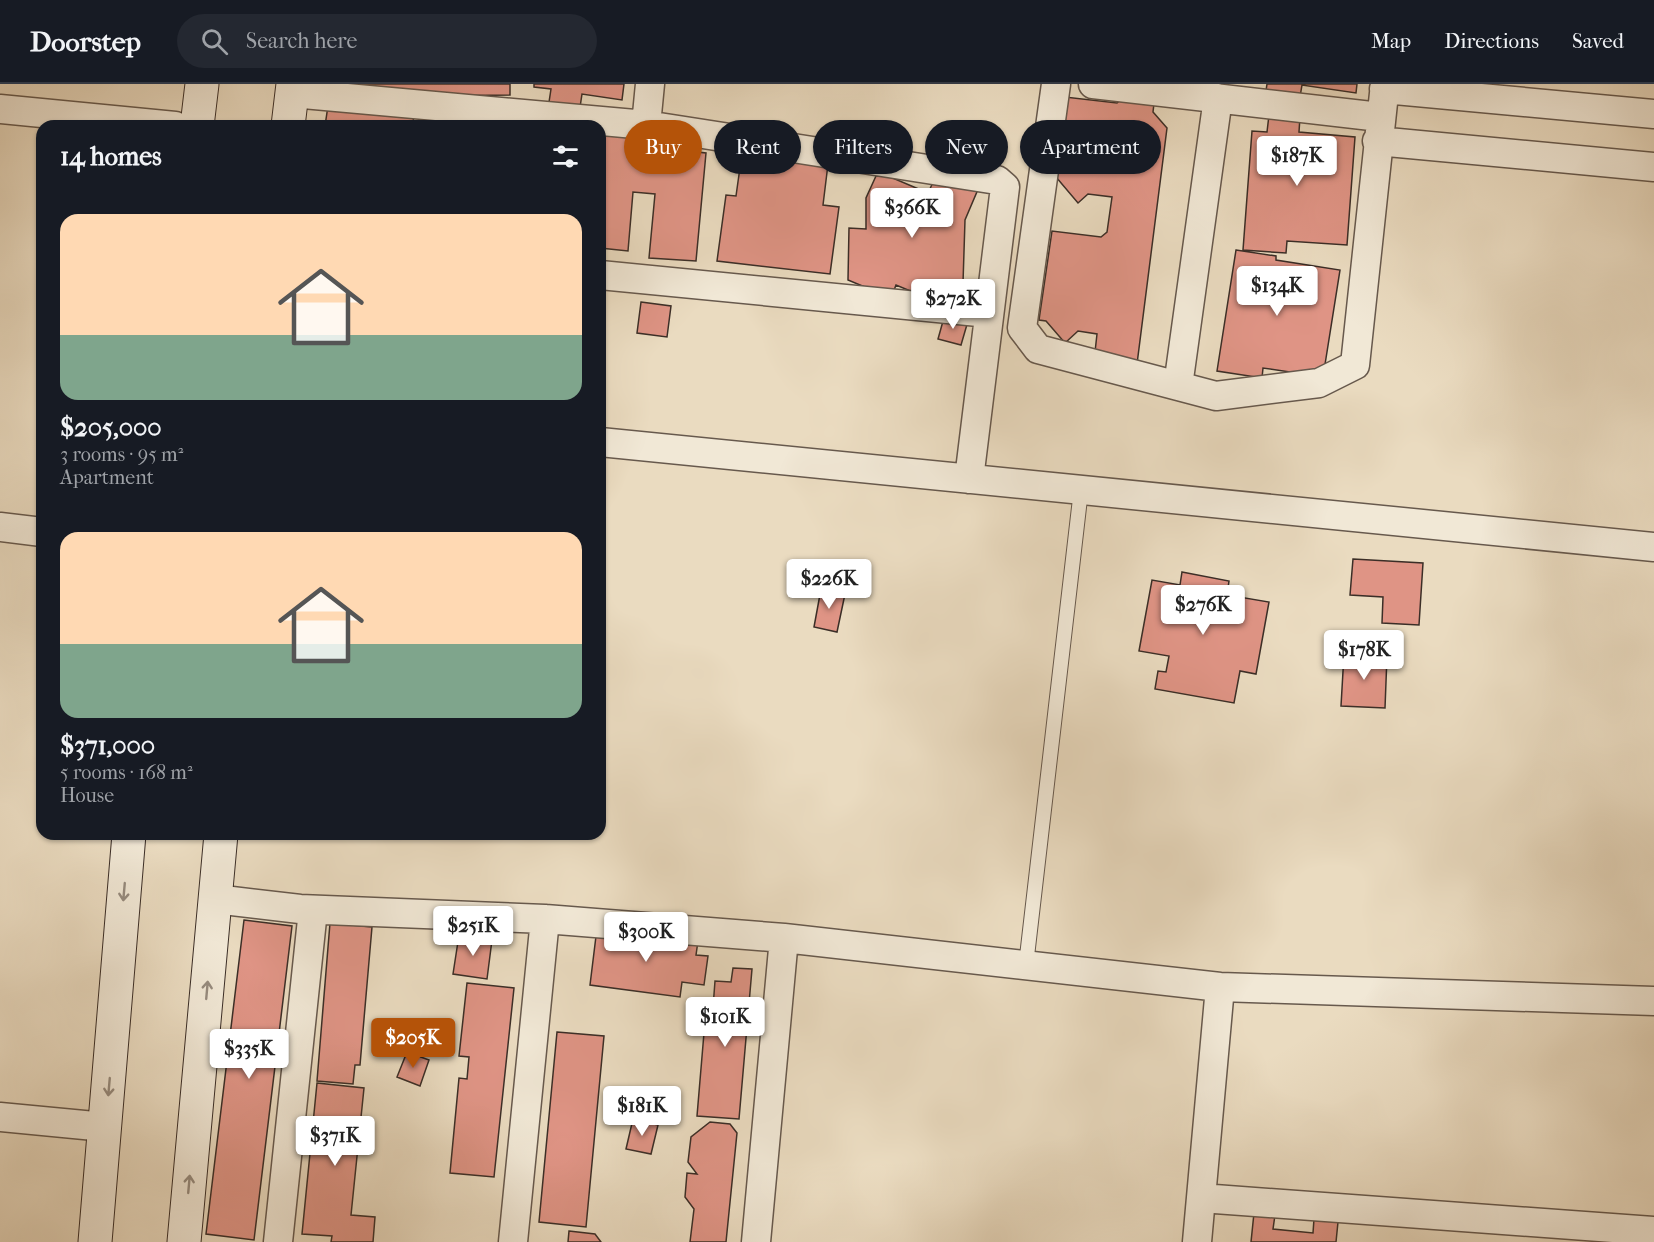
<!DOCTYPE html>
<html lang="en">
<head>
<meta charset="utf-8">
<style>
  :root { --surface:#171b24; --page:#242831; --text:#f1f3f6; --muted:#9ea1a6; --line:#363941; --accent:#b45309 }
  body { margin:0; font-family:"IM FELL French Canon",serif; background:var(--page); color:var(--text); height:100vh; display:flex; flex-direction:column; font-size:22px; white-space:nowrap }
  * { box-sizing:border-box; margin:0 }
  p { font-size:20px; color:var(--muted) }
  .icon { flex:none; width:33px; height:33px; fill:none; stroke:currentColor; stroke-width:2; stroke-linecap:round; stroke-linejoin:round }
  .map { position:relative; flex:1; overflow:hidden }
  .side { position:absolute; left:36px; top:36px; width:570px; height:720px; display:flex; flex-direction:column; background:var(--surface); border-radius:18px; box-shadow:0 2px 4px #0004 }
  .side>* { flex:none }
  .banner { position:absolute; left:624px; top:36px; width:570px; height:54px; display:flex; gap:12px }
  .price { position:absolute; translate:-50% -51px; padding:0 14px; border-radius:6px; background:#fff; color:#222; font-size:20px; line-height:39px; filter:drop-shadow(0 2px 3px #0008) }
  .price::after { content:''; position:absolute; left:50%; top:36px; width:18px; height:14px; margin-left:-9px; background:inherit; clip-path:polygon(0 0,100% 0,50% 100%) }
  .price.selected { background:var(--accent); color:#fff }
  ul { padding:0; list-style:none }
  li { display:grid; align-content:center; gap:12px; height:318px; padding:0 24px }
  li span { display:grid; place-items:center; height:186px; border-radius:18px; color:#555 }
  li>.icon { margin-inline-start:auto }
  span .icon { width:108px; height:108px; fill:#fffc; stroke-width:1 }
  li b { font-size:26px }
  h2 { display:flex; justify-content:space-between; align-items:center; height:72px; padding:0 24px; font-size:26px }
  .tag { padding:0 21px; border-radius:27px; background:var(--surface); box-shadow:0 2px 4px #0004; font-size:21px; line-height:54px }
  .tag.selected { background:var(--accent); color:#fff }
  header { display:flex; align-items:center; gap:36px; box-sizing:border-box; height:84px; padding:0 30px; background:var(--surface); border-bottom:2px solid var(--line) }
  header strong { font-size:28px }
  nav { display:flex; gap:33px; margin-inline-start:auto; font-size:21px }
  .search { width:420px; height:54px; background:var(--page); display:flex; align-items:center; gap:15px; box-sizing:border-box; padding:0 21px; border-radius:33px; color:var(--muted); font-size:22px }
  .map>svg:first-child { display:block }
  .building { fill:#df9485; stroke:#3b2e27; stroke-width:1.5 }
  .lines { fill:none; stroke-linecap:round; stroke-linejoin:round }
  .lane-casing { stroke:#67594d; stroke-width:16 }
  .street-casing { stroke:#67594d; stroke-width:31 }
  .secondary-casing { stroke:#3b2e27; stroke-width:35 }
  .lane { stroke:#f1e8d6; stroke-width:14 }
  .street { stroke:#f1e8d6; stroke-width:28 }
  .secondary { stroke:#f1e8d6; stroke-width:33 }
  .oneway { stroke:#968b7e }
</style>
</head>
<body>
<header>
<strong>Doorstep</strong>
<div class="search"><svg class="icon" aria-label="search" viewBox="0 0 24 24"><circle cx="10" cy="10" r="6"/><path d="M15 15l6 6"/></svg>Search here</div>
<nav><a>Map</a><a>Directions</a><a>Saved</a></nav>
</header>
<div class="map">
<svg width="1654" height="1158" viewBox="0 0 1654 1158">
  <rect width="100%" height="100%" fill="#eadbc0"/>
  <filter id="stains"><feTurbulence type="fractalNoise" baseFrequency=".00333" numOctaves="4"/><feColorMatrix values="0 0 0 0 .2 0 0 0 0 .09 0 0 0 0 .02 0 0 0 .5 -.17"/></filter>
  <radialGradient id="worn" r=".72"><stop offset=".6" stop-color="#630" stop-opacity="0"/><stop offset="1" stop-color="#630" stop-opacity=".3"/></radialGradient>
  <!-- building -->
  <path class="building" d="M354,0H510V11L354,13Z
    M534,0H624L622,16L582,10L579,30L548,25L551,5L534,3Z
    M1267,0H1357L1356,9L1302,1L1300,13L1266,7Z
    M1129,8L1155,11L1153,28L1167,44L1137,280L1094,277L1097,250L1078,247L1065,259L1046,237L1039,236L1052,147L1101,153L1107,148L1112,113L1088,110L1078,119L1056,93L1057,80L1076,64L1060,45L1065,13L1117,19Z
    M329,15L415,28L412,42H325Z
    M1269,31L1300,33L1299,48L1355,53L1347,161L1287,157L1286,169L1243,166L1252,47L1267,48Z
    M605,51L688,58V67L706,69L696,177L649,174L655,110L633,108L628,167L600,164V97Z
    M743,62L829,72L823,121L839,123L830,190L717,177L726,111L736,112Z
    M876,92H888L928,109L935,94L979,103L965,136L963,199L955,219L937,218L896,201L891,214L848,196L849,144L866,145V114Z
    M1236,166L1276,172V176L1340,186L1323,293L1263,284L1262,294L1217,287Z
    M641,218L671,222L667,253L637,249Z
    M945,230L968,237L961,261L938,255Z
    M1353,475L1423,479L1419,541L1382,539L1383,513L1350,511Z
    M1182,488L1229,497L1227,511L1269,518L1256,590L1240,587L1234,619L1155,605L1158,587L1166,588L1169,572L1139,567L1152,496L1180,501Z
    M821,505L845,510L837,548L814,543Z
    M1344,570L1387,572L1385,624L1341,622Z
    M244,836L292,842L254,1156L206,1150Z
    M330,839L372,843L360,981H355L353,1000L317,997Z
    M597,844L698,857L696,871L708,872L704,901L682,898L680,913L590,901Z
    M459,851L492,856L487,895L453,890Z
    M733,884L752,885L739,1035L697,1032L705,937H712L715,897L731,898Z
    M467,899L514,904L494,1093L450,1089L459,994L467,995L469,973L459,972Z
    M557,948L604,952L586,1143L539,1138Z
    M407,968L429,976L420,1002L397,993Z
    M317,999L364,1004L351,1131L375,1133L373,1158H331L332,1152L302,1150Z
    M633,1035L658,1041L651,1070L626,1065Z
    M710,1038L730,1040L737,1049L726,1158H690L694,1125L685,1113L687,1089L697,1090L688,1078L691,1053Z
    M1254,1129L1275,1131L1273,1145L1313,1149L1314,1135L1338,1138L1336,1158H1251Z
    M569,1147L595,1150L601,1158H568Z"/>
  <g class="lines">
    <defs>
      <path id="lane" d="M1026,881L1081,406"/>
      <path id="street" d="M1056,0L1022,244L1038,265L1216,312L1319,299L1355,281L1385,0
        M1093,0L1380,33
        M1384,5L1654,30
        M292,9L646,41L997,96L1005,103L969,395
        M0,25L175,42
        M646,41L650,0
        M1377,57L1654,83
        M600,191L989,229
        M1178,302L1218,14
        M600,358L1654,463
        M0,443L42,448
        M215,815L300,825L545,835L784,854L1220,903L1654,917
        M0,1033L105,1043
        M1201,1114L1654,1147
        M278,1158L313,826
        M513,1158L545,835
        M756,1158L784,854
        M1197,1158L1220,903"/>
      <path id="secondary" d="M197,42L202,0
        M288,42L293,0
        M95,1158L129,750
        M184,1158L221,750"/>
    </defs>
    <!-- lane casing -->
    <use href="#lane" class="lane-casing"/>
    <!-- street casing -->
    <use href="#street" class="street-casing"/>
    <!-- secondary casing -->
    <use href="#secondary" class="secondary-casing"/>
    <!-- lane -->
    <use href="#lane" class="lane"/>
    <!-- street -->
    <use href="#street" class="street"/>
    <!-- secondary -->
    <use href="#secondary" class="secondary"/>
  </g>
  <!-- one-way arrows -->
  <defs><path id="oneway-shaft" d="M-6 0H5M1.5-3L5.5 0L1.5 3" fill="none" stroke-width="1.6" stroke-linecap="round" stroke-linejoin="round" transform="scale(1.5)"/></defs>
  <g class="oneway">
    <use href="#oneway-shaft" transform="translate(124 808) rotate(95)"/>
    <use href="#oneway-shaft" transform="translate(207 906) rotate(-85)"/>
    <use href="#oneway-shaft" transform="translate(109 1003) rotate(95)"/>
    <use href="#oneway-shaft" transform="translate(189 1100) rotate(-85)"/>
  </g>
  <rect width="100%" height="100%" filter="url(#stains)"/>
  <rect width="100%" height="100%" fill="url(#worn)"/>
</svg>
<b class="price" style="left:1297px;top:103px">$187K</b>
<b class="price" style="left:912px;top:155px">$366K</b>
<b class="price" style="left:1277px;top:233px">$134K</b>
<b class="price" style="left:953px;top:246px">$272K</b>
<b class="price" style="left:829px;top:526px">$226K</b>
<b class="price" style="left:1203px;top:552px">$276K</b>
<b class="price" style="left:1364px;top:597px">$178K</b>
<b class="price" style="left:473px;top:873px">$251K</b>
<b class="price" style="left:646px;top:879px">$300K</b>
<b class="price" style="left:725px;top:964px">$101K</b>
<b class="price selected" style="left:413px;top:985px">$205K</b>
<b class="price" style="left:249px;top:996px">$335K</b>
<b class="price" style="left:642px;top:1053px">$181K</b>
<b class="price" style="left:335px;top:1083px">$371K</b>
<div class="banner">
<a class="tag selected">Buy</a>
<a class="tag">Rent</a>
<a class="tag">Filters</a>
<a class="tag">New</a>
<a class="tag">Apartment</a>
</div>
<section class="side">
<h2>14 homes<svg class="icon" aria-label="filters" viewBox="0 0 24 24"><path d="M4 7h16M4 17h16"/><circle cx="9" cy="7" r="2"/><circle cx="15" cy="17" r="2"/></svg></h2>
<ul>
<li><span style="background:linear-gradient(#ffd9b3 65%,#7fa58c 0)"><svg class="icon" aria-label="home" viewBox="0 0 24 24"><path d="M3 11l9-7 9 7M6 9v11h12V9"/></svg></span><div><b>$205,000</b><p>3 rooms · 95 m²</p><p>Apartment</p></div></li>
<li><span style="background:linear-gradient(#ffd9b3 60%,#7fa58c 0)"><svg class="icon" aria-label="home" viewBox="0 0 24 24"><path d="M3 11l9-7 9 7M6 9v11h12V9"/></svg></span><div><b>$371,000</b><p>5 rooms · 168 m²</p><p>House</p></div></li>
</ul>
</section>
</div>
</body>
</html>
